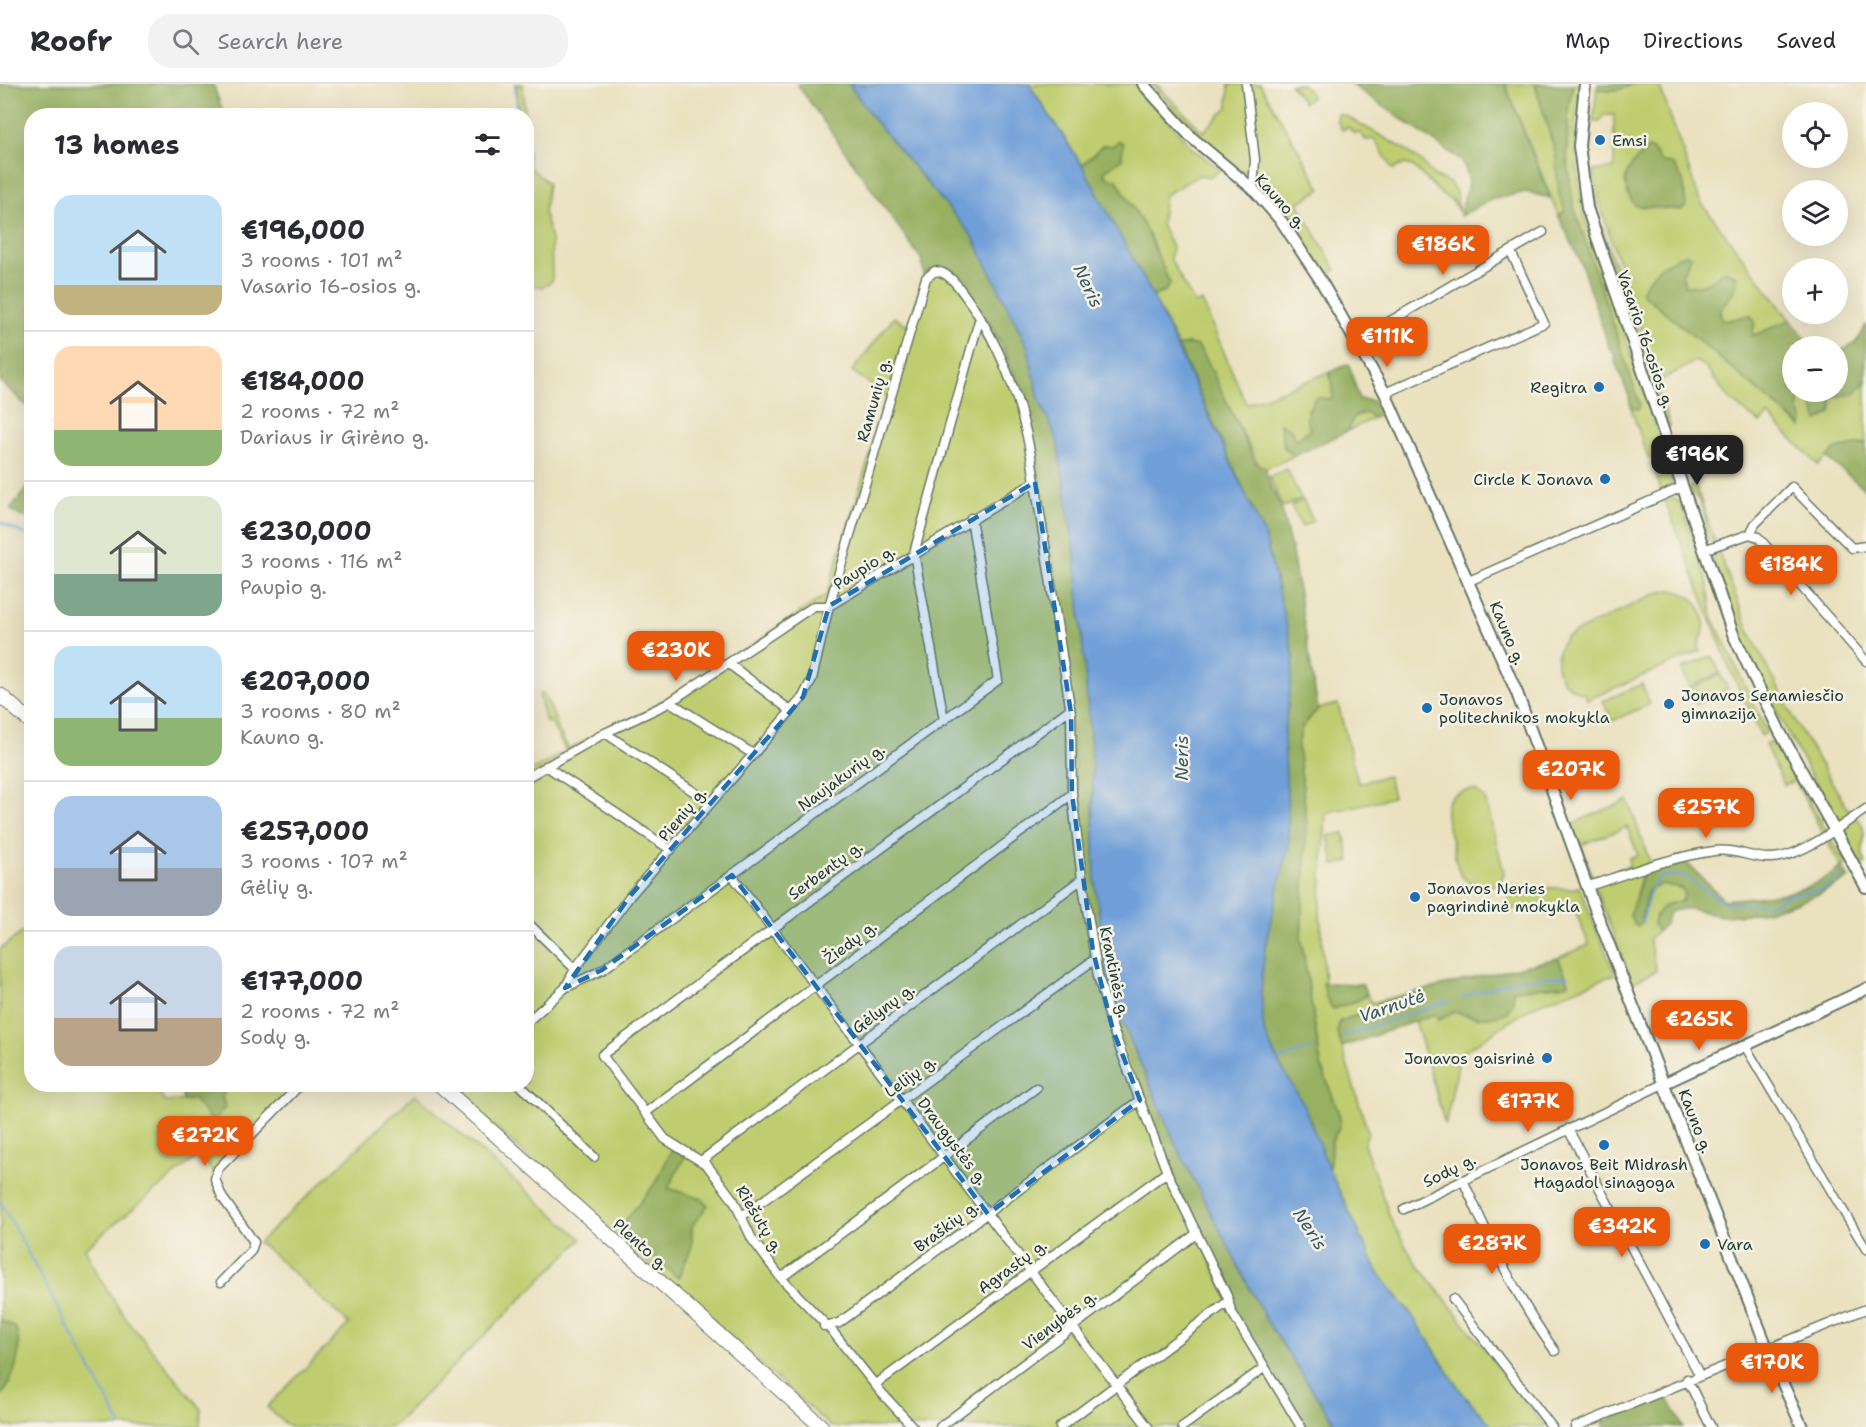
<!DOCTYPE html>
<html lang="en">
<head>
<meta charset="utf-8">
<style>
  :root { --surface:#fff; --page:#f2f2f3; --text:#2b2b33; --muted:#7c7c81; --line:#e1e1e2; --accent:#ea580c }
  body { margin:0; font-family:"Shantell Sans",sans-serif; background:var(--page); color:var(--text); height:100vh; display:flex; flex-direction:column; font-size:22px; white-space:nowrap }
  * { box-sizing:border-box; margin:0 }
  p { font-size:20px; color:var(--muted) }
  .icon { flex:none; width:33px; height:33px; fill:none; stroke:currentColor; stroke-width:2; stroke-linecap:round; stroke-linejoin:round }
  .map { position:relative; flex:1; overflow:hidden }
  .details { position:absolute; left:24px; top:24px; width:510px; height:984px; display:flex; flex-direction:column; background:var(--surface); border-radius:24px; box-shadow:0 6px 24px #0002 }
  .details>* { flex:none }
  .tools { position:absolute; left:1782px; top:18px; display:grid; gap:12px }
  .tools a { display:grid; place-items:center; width:66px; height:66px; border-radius:50%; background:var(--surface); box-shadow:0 6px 24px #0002; font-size:30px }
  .price { position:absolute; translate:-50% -51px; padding:0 14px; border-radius:12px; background:var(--accent); color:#fff; font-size:20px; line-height:39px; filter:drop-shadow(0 2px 3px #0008) }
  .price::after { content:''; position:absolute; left:50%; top:36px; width:18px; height:14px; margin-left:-9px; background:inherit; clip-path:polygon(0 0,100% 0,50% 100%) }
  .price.active { background:#222; color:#fff }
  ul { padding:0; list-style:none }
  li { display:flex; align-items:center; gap:18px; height:150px; padding:0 30px }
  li+li { border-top:2px solid var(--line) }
  li span { display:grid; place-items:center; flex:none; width:168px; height:120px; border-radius:18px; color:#555 }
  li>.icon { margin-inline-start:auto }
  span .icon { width:72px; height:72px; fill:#fffc; stroke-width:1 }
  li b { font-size:26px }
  h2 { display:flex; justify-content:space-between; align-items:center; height:72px; padding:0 30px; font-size:26px }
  header { display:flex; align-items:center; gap:36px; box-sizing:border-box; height:84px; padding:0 30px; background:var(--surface); border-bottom:2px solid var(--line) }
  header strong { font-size:28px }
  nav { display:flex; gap:33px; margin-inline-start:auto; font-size:21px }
  .search { width:420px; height:54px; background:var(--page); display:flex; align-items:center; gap:15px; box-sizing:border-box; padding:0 21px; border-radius:24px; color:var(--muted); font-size:22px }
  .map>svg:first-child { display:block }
  .green { fill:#bfcd6f; stroke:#6f8552; stroke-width:1.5; fill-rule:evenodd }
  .forest { fill:#97b062; stroke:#5b764b; stroke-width:1.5 }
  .water { fill:#6f9fd8; stroke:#476e86; stroke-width:1.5 }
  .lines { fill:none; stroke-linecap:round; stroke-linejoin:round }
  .stream { stroke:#6f9fd8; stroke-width:2 }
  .minor-casing { stroke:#667665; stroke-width:11 }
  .secondary-casing { stroke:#667665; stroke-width:14 }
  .trunk-casing { stroke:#667665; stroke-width:16 }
  .minor { stroke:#fff; stroke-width:8 }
  .secondary { stroke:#fff; stroke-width:10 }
  .trunk { stroke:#fff; stroke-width:14 }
  .marked { fill:#1f6fb2; fill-opacity:0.2; stroke:#1f6fb2; stroke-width:4.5; stroke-dasharray:12 8; stroke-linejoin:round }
  .poi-dot { fill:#1f6fb2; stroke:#f7f3e8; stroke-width:2 }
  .labels { text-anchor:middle; stroke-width:5; stroke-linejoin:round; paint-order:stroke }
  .poi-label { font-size:16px; fill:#1f3d34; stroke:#f7f3e8; text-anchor:start }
  .street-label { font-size:16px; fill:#1f3d34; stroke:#f7f3e8 }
  .water-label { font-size:18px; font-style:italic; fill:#375a65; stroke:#f7f3e8 }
</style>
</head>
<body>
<header>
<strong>Roofr</strong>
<div class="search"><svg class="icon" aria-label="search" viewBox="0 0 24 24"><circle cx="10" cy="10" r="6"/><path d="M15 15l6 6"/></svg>Search here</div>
<nav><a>Map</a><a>Directions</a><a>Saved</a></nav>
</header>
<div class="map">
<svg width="1866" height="1343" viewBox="0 0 1866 1343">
  <rect width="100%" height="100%" fill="#f7f3e8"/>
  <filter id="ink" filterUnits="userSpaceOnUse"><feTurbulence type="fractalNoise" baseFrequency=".0167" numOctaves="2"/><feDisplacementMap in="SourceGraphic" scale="12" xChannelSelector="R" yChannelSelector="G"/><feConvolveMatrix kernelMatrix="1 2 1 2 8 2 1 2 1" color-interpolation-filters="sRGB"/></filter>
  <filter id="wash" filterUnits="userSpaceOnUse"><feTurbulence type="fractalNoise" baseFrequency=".008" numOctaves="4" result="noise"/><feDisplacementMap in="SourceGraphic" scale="24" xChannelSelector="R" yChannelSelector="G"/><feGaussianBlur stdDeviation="1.35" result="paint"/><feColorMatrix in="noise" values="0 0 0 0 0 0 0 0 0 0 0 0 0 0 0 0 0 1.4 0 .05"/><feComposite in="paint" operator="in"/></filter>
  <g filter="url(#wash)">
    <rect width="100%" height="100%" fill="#eae1bf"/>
    <!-- green -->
    <path class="green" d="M516,0H523L525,31H519Z
      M1029,0H1136L1193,65L1221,86L1209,93L1199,91L1165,111L1161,140L1172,163L1171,176L1195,220L1202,217L1246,320L1330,288L1333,313L1310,345L1296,357L1291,345L1280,340L1284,363L1294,372L1266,385L1260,383L1198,262L1188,260L1178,262L1153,212L1164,208L1170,200L1147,147L1117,96L1105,92L1104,87L1122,74L1121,64L1103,61L1082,81Z
      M1151,0H1156L1203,48L1228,23L1229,0H1260L1321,105L1298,119L1336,186L1325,191L1295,145L1267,109L1262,98C1217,76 1185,37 1151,0Z
      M1290,0H1302L1312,12L1304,19Z
      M1505,0H1535L1555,68L1559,110L1565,126L1559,133Z
      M1573,0H1580L1574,49L1582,125L1662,361V368L1654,375L1648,374L1631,324L1640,321L1573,120L1567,72L1568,27Z
      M1631,0H1659L1700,117L1790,236L1752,252L1750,231L1726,237L1721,235L1720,225L1734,207L1724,186C1714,197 1699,205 1684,201L1682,190L1691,173L1641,208L1801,343L1803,335L1798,326L1801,308H1819V312L1853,310L1866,297V359L1837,365L1818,381L1768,331L1760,339L1730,316L1704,282L1696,277L1658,298L1602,127L1593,87L1614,84V31H1603L1600,38H1593L1597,5C1609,6 1621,8 1631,0Z
      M1338,30L1344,31L1404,65L1423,79L1433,92L1450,99L1456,108L1459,128L1452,116L1442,111L1413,82L1405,80L1393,85L1374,55L1366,56L1359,48L1355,50L1348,43L1342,46L1337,36Z
      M526,51L529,83L548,99L544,128L551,156L552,197L543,203L527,200Z
      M1590,89L1598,132L1670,342L1666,343L1594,130Z
      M947,184C1014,253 1029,335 1044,426C1056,501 1067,577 1073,653C1079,726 1080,803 1097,875C1120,966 1159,1049 1199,1133C1233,1205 1265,1276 1306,1343H831L448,1001L526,1000L527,690L566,667L550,637L546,639L539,611L543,609C555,628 556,647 569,665L645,628L737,571L827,510L888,313L852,287L894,233L909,242L924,190L932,185Z
      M1366,329L1374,334L1348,347L1354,332Z
      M1287,385L1301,415L1283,423L1269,393Z
      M1658,386L1667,387L1672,394L1671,401L1661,408L1655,388Z
      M1695,400L1715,457L1708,456C1702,448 1707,437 1704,428C1702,417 1694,412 1689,404Z
      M1672,414L1680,418L1708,500L1712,532L1767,648L1761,652L1730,585L1665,417Z
      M1303,416L1313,437L1302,443L1291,422Z
      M1718,466L1749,547L1799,644L1848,725C1866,739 1866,748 1862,769L1866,779L1862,781C1806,682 1744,582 1712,471Z
      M1671,506C1700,510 1713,536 1698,562L1700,567L1587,616L1585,610C1556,602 1549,575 1566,553L1657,509Z
      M1712,572L1720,589L1689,603L1682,585Z
      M1720,590L1728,605L1697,620L1690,605Z
      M1642,600L1650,620L1612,637L1603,617Z
      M1338,620L1358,699L1388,692L1393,713L1326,729L1320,828L1326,914L1359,916L1367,910L1372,919L1379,917L1375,925L1340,937L1337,948L1368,1048L1364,1060L1391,1136L1412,1173L1546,1343H1493L1460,1306L1412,1231L1378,1188L1329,1085L1332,1057L1340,1041V1033L1321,981L1301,854L1307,741L1298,661L1302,643L1318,625Z
      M1775,657L1846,781L1841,783L1795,697L1784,701L1765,661Z
      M1474,706L1485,714L1504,789C1499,808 1473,806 1462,792C1456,785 1455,770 1453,761C1446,734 1434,708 1474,706Z
      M1628,716L1652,784L1642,790L1630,831L1640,839L1648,807L1661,800L1681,804L1684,808L1683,817C1669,818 1661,823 1654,836L1658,847L1649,855L1656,887L1632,899L1571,740ZM1627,743L1638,771L1629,774V782L1598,794L1592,792L1581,761Z
      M1344,749L1350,777L1334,781L1328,752Z
      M1509,801L1571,805L1579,803L1615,890L1533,922L1465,967L1460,972L1445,1041L1415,935L1435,930L1439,936L1454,928L1478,934L1513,918L1512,906L1567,901L1569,898L1558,874L1589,861L1576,828L1507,825Z
      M27,845L32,852V1000L153,1001L165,1018L222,1013L227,1001H301L218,1085L215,1095L211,1085L199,1071L85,1164L100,1195L127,1236L201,1325L200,1343H5L0,1325V1313L10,1300L16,1244L0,1236V865Z
      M415,1010L582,1155L392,1343H289L267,1323L349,1240L265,1163L258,1159Z"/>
    <!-- forest -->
    <path class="forest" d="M0,0H213L224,31L32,32L31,326L0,297Z
      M797,0H849L874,36L973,153L1028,264L1039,316L1057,355L1075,470L1092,672L1095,799L1107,892L1117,926L1177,1063L1266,1236L1337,1343H1306L1233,1225L1168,1085L1137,1002L1097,875L1088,819L1057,504L1035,368L1020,307L1002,259L981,226L947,184L932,185L924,190L922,176Z
      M1351,0H1505L1550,114L1526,108L1493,115L1460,132L1469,95L1462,77Z
      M1535,0H1573L1568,27L1567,72L1573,120L1640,321L1638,325L1631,324L1629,312L1614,275L1615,269L1610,266L1580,176L1559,133L1565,126L1559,110L1555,68Z
      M1598,0H1631C1621,8 1609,6 1597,5Z
      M1119,57L1123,59L1122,74L1105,87V92L1117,96L1147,147L1170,200L1164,208L1153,212L1082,81L1103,61L1112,62Z
      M1648,64L1653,66L1660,77L1673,81L1683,96L1686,122L1681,126L1636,122C1615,98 1628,82 1648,64Z
      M1687,170L1691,173L1682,190L1685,201C1699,205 1714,197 1724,186L1738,193L1734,207L1720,225L1721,235L1726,237L1750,231L1755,238L1752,252L1790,236L1812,262H1792V308H1801L1798,326L1803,335L1802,343L1641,208C1652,187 1664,177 1687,170Z
      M1866,240V297L1853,310L1833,313L1831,329L1818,337L1813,322L1819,308H1838V267C1854,263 1860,256 1866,240Z
      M1188,260L1198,262L1207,276L1255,378L1266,385C1266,402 1280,415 1283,430C1286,444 1288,455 1292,468L1318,625L1302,643L1298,661L1307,741L1301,854L1321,981L1340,1033V1041L1332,1057L1329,1085L1303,1019L1277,976L1264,947L1261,907L1265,861L1289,759L1284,651L1294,573L1265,452L1178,262Z
      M1349,280L1359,315L1374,317L1384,329L1374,334L1366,329L1354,332L1348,347L1294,372L1284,363L1280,339L1291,345L1296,356L1310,345C1303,332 1308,325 1316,313L1329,315L1333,313L1330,288Z
      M1866,359V406L1827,374L1837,365Z
      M31,399V434L20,432L10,425Z
      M1684,776L1724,816C1766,812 1808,812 1841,783L1849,794C1812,816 1770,830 1726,832C1704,832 1692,818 1669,829L1665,840L1658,847L1653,841C1655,824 1668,818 1683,817L1684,808L1681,804L1661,800L1648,807L1640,839L1638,842L1634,841L1630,831L1644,787Z
      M1558,874L1569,899L1567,901L1513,906V919L1507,928C1488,936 1474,933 1454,928L1438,936L1435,930L1342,963L1337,948L1340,937L1375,925L1379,917Z
      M1323,899L1362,900L1367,910L1359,916L1333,925L1326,914Z
      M181,1001H227L222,1013L225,1024L212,1037L193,1015L183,1017Z
      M672,1065L686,1071L668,1104L702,1115L708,1121L692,1142V1162L678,1194L620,1143L657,1097Z
      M0,1236L16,1244C23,1268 15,1294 0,1313Z
      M1666,1310L1683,1343H1605L1602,1338Z"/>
    <!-- water -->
    <path class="water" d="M849,0H1029L1082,81L1153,212L1265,452L1294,573L1284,651L1289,759L1265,861L1261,907L1264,947L1277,976L1303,1019L1329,1085L1378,1188L1412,1231L1460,1306L1493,1343H1337L1266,1236L1177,1063L1117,926L1107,892L1095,799L1092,672L1075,470L1057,355L1039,316L1028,264L973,153L874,36Z"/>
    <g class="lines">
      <!-- stream -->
      <path class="stream" d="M515,0L518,32
        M526,148V154
        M0,438L32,454
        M1642,839L1650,808L1660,793L1677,791L1685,793L1726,819L1766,820L1773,819L1786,812L1822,805L1844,790
        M1462,913L1518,895L1569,892
        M1344,952L1449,917
        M1275,977L1313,964
        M0,1117L122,1343"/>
    </g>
  </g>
  <g filter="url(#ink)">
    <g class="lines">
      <defs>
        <path id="minor" d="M1246,0L1255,76L1253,105
          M1356,257L1543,148
          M1385,309L1544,239L1511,168
          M1035,398L1071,629L1072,710L1082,795L1098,892L1113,946L1167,1088L1227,1212L1231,1227L1301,1343
          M1750,450L1755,440L1792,403L1852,464L1866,462
          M1703,466L1750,450L1758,453L1866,577
          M1469,497L1682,403
          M729,580L791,627
          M670,618L753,670
          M944,636L914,469L980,233
          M605,649L711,719
          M546,682L671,766
          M526,694L605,649L667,620L814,522H829L1035,398C1027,333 1005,266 966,213C958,202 949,188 935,187L926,194L829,522L812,595L803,613L630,812L575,885L565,904L526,939
          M732,791L1148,1343
          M1586,803C1629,789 1670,773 1714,767C1732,764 1751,774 1769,774C1799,775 1842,741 1866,725
          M526,837L575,885
          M565,904L602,886L998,596L971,434
          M1745,962L1866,1165
          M519,1000L594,1073
          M450,1011L462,1000
          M645,1029L1072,710
          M1568,1045L1699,1290
          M701,1077L1082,795
          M1463,1096C1490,1156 1516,1214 1555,1267
          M1404,1125L1665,999
          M742,1132L1095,875
          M781,1194L1036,1004
          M221,1198L251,1167L254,1158L222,1113L215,1095L218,1085L301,1000
          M1453,1215L1552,1343
          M824,1242L839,1239L1140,1016
          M1687,1295L1711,1343
          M875,1301L1167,1088
          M913,1343L880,1307L833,1248L781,1194L752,1155L734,1117L707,1081L665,1055L602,971L1070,625
          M940,1343L1196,1150
          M1060,1343L1229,1217
          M1182,1343L1265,1283
          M1575,1343L1866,1225"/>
        <path id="secondary" d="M1143,0L1191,53L1253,105L1282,138L1321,197L1385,309L1517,609L1597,830L1768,1266L1802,1343
          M1585,0L1579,62L1587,124L1733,550L1780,648L1866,803
          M1665,999L1866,905"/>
        <path id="trunk" d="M0,611L32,639
          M439,1000L822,1343"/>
      </defs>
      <!-- minor casing -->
      <use href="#minor" class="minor-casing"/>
      <!-- secondary casing -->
      <use href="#secondary" class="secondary-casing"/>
      <!-- trunk casing -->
      <use href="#trunk" class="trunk-casing"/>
      <!-- minor -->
      <use href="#minor" class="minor"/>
      <!-- secondary -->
      <use href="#secondary" class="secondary"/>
      <!-- trunk -->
      <use href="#trunk" class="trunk"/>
    </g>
  </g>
  <!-- marked area -->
  <path class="marked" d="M1035,398L1071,629L1072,710L1093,867L1113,946L1140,1016L988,1130L732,791L602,886L565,904L630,812L803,613L829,522Z"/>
  <!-- markers -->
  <g class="poi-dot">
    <circle cx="1600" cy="56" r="6"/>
    <circle cx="1599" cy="303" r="6"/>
    <circle cx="1605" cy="395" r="6"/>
    <circle cx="1669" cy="620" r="6"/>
    <circle cx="1427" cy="624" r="6"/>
    <circle cx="1415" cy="813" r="6"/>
    <circle cx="1547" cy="974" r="6"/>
    <circle cx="1604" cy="1061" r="6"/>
    <circle cx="1705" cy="1160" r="6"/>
  </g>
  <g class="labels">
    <!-- poi labels -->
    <g class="poi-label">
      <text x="1612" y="62">Emsi</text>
      <text x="1587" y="309" text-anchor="end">Regitra</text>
      <text x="1593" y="401" text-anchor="end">Circle K Jonava</text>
      <text x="1681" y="617">Jonavos Senamiesčio<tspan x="1681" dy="18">gimnazija</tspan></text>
      <text x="1439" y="621">Jonavos<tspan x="1439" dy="18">politechnikos mokykla</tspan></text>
      <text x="1427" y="810">Jonavos Neries<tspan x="1427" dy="18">pagrindinė mokykla</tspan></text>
      <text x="1535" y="980" text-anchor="end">Jonavos gaisrinė</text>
      <text x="1604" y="1086" text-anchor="middle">Jonavos Beit Midrash<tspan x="1604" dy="18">Hagadol sinagoga</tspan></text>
      <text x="1717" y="1166">Vara</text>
    </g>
    <!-- street labels -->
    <g class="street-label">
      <text transform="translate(1281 117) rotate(48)" y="6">Kauno g.</text>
      <text transform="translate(1646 255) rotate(71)" y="6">Vasario 16-osios g.</text>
      <text transform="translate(873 316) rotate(-74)" y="6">Ramunių g.</text>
      <text transform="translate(864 483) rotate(-32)" y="6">Paupio g.</text>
      <text transform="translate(1508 549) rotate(67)" y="6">Kauno g.</text>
      <text transform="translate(841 693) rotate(-36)" y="6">Naujakurių g.</text>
      <text transform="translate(682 730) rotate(-50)" y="6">Pienių g.</text>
      <text transform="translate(825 786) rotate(-36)" y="6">Serbentų g.</text>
      <text transform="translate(850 858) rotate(-37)" y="6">Žiedų g.</text>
      <text transform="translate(1115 888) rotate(78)" y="6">Krantinės g.</text>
      <text transform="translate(883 924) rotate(-36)" y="6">Gėlynų g.</text>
      <text transform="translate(910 992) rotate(-36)" y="6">Lelijų g.</text>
      <text transform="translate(1696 1037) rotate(69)" y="6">Kauno g.</text>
      <text transform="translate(953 1057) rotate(53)" y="6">Draugystės g.</text>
      <text transform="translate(1449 1086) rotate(-26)" y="6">Sodų g.</text>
      <text transform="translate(760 1135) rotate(59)" y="6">Riešutų g.</text>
      <text transform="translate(946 1142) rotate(-36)" y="6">Braškių g.</text>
      <text transform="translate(641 1160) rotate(42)" y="6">Plento g.</text>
      <text transform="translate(1012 1182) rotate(-36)" y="6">Agrastų g.</text>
      <text transform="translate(1059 1236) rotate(-37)" y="6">Vienybės g.</text>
    </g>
    <!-- water labels -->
    <g class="water-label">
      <text transform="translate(1088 202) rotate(65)" y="6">Neris</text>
      <text transform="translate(1182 674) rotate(-90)" y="6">Neris</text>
      <text transform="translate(1392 922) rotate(-19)" y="6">Varnutė</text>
      <text transform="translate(1310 1145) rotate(57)" y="6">Neris</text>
    </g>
  </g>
</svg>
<div class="tools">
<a><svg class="icon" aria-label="locate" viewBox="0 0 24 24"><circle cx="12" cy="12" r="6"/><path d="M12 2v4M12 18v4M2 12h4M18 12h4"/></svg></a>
<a><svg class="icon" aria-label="layers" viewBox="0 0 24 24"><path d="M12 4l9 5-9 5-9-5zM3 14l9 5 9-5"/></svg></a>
<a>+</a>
<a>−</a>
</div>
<b class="price" style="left:1443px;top:192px">€186K</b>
<b class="price" style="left:1387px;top:284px">€111K</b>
<b class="price active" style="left:1697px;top:402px">€196K</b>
<b class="price" style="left:1791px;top:512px">€184K</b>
<b class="price" style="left:676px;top:598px">€230K</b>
<b class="price" style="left:1571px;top:717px">€207K</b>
<b class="price" style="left:1706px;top:755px">€257K</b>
<b class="price" style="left:1699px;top:967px">€265K</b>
<b class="price" style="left:1528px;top:1049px">€177K</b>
<b class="price" style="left:205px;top:1083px">€272K</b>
<b class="price" style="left:1622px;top:1174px">€342K</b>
<b class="price" style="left:1492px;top:1191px">€287K</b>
<b class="price" style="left:1772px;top:1310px">€170K</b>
<section class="details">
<h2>13 homes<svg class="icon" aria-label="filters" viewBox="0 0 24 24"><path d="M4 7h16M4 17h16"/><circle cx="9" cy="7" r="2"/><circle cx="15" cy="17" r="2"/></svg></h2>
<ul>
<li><span style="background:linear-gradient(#bfe0f5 75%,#c2b280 0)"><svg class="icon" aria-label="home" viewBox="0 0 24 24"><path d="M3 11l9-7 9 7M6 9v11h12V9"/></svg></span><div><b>€196,000</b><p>3 rooms · 101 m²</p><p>Vasario 16-osios g.</p></div></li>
<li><span style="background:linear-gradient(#ffd9b3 70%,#8fb573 0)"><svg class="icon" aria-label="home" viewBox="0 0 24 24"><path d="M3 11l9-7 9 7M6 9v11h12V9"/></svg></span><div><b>€184,000</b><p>2 rooms · 72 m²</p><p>Dariaus ir Girėno g.</p></div></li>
<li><span style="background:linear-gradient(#dfe7d0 65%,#7fa58c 0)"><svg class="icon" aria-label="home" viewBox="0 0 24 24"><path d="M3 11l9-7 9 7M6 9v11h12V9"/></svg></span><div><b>€230,000</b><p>3 rooms · 116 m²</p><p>Paupio g.</p></div></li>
<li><span style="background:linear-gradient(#bfe0f5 60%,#8fb573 0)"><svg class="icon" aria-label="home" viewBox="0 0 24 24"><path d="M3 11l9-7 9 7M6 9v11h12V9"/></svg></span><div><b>€207,000</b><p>3 rooms · 80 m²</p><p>Kauno g.</p></div></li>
<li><span style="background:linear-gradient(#a9c7e8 60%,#9aa5b1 0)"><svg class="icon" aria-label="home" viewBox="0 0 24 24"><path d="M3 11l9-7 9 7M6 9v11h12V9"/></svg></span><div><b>€257,000</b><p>3 rooms · 107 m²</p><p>Gėlių g.</p></div></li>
<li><span style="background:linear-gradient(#c9d6e8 60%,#b9a48a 0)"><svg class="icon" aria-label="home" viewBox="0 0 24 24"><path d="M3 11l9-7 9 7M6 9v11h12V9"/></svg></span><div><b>€177,000</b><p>2 rooms · 72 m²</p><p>Sodų g.</p></div></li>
</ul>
</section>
</div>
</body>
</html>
